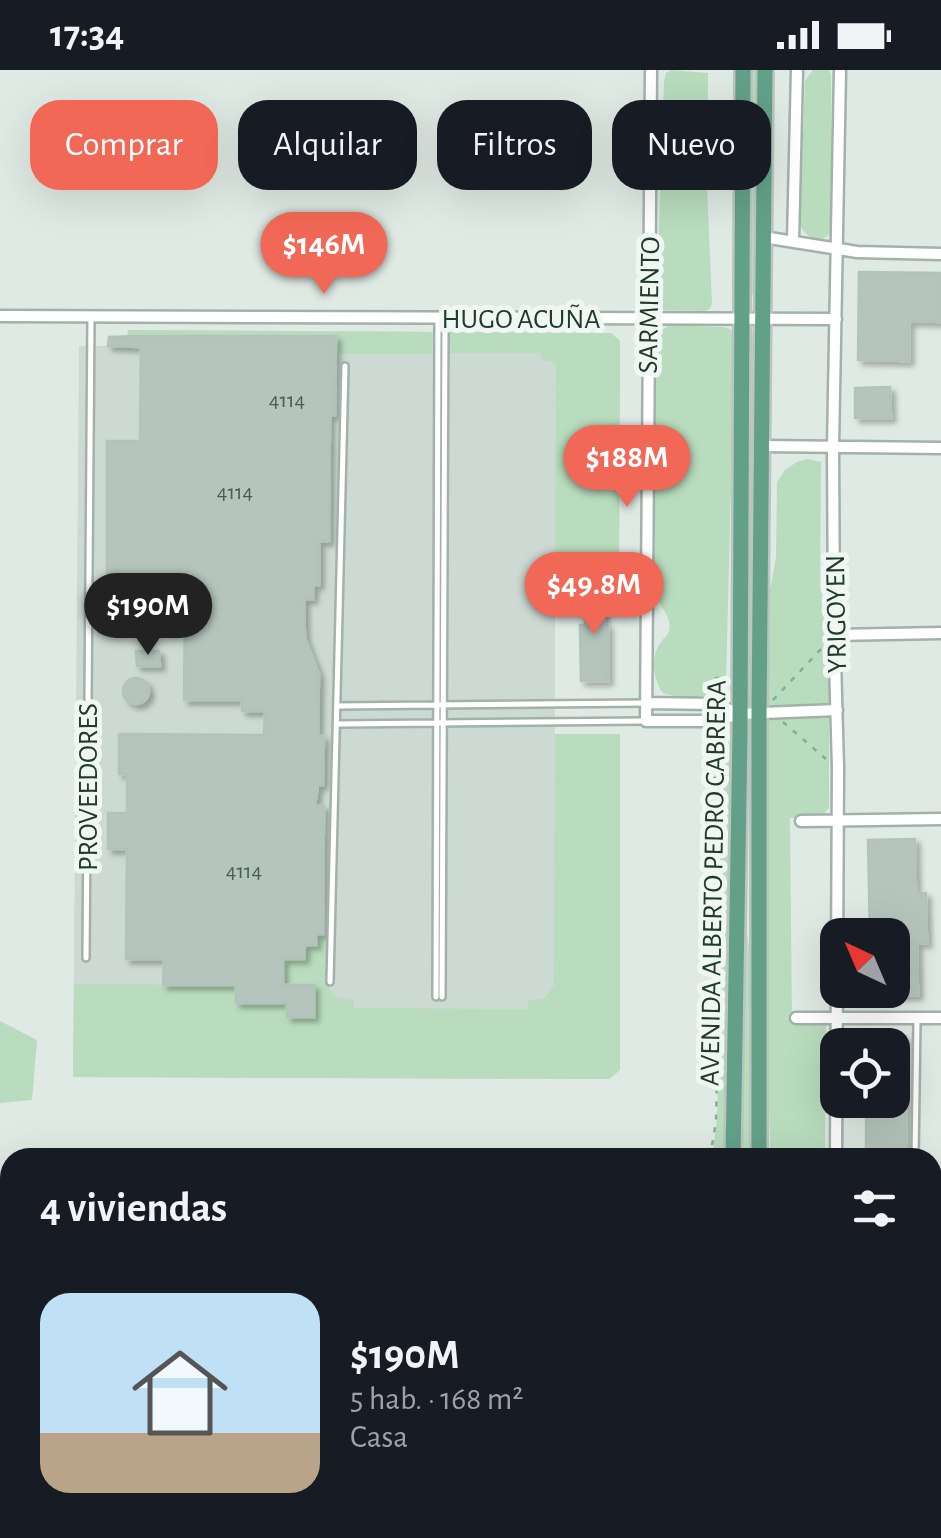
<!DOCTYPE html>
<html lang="es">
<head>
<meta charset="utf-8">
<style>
  :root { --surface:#171b24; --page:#20242c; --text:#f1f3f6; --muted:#9ea1a6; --line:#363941; --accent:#f26856 }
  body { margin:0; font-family:"Alegreya Sans",sans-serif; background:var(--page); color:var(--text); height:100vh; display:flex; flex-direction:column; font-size:38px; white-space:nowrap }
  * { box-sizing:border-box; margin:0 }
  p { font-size:32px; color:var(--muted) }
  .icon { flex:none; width:55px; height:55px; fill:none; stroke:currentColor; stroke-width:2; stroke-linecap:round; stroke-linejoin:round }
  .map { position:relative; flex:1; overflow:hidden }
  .details { position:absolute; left:0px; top:1078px; width:942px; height:392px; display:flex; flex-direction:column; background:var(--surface); border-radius:30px 30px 0 0; box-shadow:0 10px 40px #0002 }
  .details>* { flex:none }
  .guide { position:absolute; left:30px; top:30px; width:882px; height:90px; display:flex; gap:20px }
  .needle { width:65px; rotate:316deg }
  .tools { position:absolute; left:820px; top:848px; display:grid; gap:20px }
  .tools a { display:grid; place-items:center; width:90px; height:90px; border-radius:20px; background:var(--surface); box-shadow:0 10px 40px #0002; font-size:50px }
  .price { position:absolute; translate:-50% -85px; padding:0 22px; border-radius:35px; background:var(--accent); color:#fff; font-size:32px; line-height:65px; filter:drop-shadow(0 2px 5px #0008) }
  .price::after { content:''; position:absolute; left:50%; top:60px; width:30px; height:22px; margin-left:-15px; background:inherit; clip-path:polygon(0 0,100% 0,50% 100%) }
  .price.selected { background:#222; color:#fff }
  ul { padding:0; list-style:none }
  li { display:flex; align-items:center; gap:30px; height:250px; padding:0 40px }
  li+li { border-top:2px solid var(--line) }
  li span { display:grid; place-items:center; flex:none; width:280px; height:200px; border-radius:30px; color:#555 }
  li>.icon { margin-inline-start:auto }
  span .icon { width:120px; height:120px; fill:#fffc; stroke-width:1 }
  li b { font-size:42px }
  h2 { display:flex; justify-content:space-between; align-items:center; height:120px; padding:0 40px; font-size:42px }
  .chip { padding:0 35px; border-radius:30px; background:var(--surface); box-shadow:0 10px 40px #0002; font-size:35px; line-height:90px }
  .chip.selected { background:var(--accent); color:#fff }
  .status { display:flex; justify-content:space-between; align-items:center; height:70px; padding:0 50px; background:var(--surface); direction:ltr }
  .status svg { height:28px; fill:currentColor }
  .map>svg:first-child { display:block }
  .built { fill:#cddad3 }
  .green { fill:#b8dcbd }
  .building { fill:#b5c5bd; stroke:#b2c4ba; stroke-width:2.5; filter:url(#shadow) }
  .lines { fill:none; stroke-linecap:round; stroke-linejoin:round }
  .lane-casing { stroke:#a2b2aa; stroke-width:10 }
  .street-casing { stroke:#a2b2aa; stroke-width:15 }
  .primary-casing { stroke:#bcc4c1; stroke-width:20 }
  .path { stroke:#7fae9a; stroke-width:2.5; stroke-dasharray:5 8; stroke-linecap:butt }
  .lane { stroke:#fff; stroke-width:5 }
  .street { stroke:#fff; stroke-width:10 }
  .primary { stroke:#63a089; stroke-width:15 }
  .labels { text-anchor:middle; stroke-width:10; stroke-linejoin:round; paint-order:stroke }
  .number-label { font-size:22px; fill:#455d53 }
  .street-label { font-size:28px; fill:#203a30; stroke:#f0f7f2 }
</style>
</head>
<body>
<div class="status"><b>17:34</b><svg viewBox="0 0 49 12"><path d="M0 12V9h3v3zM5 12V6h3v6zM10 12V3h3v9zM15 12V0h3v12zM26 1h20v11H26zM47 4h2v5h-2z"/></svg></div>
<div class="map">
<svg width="941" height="1468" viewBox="0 0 941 1468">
  <defs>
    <filter id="shadow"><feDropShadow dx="4.5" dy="4.5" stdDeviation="2.5" flood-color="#0004"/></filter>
  </defs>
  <rect width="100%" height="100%" fill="#dfeae4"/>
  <!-- built -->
  <path class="built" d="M128,260L611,263L620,271L619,514L555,515V664H620V1000L609,1009L73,1007L79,276H108L109,267H127Z"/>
  <!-- green -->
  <path class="green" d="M671,0L708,3L707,116L712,233L710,239L705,241L656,240L664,12L666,3Z
    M748,0H758L756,225H752V179L747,149Z
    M813,0H829L831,6L832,162C821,175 805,169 800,154L805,11Z
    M670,255L723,257L730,259L735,266L726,610C717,632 683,629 663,623C654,611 650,589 659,575C661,571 668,565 669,561C673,546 658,536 655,523V272L657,263Z
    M128,260L432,262V284H335L127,276Z
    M449,262L611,263L620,271L619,514L555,515L556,294L550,291H542L541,283H449Z
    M751,263L754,266L752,310L757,337L755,611H746V430Z
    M808,389L821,392L820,518L827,546L829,596V738L823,745L790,748L792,954L826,955L825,1087L770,1088L767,932L768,532L776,487L777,412L785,400L797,392Z
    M717,658L727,667L733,685L728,1087L712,1088L717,1049L719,965Z
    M746,659H749L747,863L753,910V1087L742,1088Z
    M555,664H620V1000L609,1009L73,1007L74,914L236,915V933H287L288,947H313L283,915V889H304L305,875L316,874V864H328L329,919L338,928L353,930L354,938L528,939V931L545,928L554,915Z
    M0,951L37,970L32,1030L0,1033Z
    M933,1337H941V1468H851V1460H932Z"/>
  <!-- building -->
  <path class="building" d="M859,202L941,203V252L909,251V291L858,290Z
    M141,266H336L335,345H330L329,471H319V515H313V529H304L305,568L319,604L318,666H324L323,715H318L315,736H324L323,864H316V875H305L304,889H283V915H314V947H287V933H236V915H163L164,889H126L127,779H108V743H127V704H119V664L264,665L265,641H242V630H184L185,528L107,529V371H140L141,277L108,276L109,267Z
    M890,317L891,348H855V318Z
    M585,514H604V555H608V611H581L580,555H585Z
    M136,581H159L160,596H137Z
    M123 621a13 13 0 1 1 26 0a13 13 0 1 1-26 0Z
    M915,769L916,824L926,823L927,873H917L918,925L892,926V865H870L868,770Z
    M892,966H906V1088H866V1030H892Z"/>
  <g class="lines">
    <defs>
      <path id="lane" d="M337,636L646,633
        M337,654L644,651
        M86,888L91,246
        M330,912L345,296
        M436,927L438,248
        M442,927L445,250
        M915,1088L917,951"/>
      <path id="street" d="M651,0L646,651H714L740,644L837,640
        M763,167L857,182L941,184
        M793,171L797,0
        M0,246L836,249
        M761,376L941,378
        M835,565L941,563
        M646,633L715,634L740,644
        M801,751L941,749
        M796,948H941
        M836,1088L838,698L834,553L833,377L840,0
        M932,1143H941
        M932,1329H941
        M724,1460V1468
        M653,1468V1460
        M836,1468V1460"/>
      <path id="primary" d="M733,1088L740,663L743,0
        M759,1088V644L765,0
        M753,1460L754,1468
        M777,1460L778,1468"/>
    </defs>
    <!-- lane casing -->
    <use href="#lane" class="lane-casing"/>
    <!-- street casing -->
    <use href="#street" class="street-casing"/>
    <!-- primary casing -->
    <use href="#primary" class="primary-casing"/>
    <!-- path -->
    <path class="path" d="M715,622L716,608H725
      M773,630L822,578
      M783,652L826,689
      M710,1088L716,1051L718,959L714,665"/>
    <!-- lane -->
    <use href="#lane" class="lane"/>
    <!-- street -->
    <use href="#street" class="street"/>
    <!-- primary -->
    <use href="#primary" class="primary"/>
  </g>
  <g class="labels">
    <!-- number labels -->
    <g class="number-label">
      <text x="287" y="337">4114</text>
      <text x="235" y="429">4114</text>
      <text x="244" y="808">4114</text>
    </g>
    <!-- street labels -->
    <g class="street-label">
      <text transform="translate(648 235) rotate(-89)" y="10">SARMIENTO</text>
      <text x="521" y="258">HUGO ACUÑA</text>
      <text transform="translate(835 544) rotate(-91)" y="10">YRIGOYEN</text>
      <text transform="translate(87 717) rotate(-90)" y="10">PROVEEDORES</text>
      <text transform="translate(712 813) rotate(-89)" y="10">AVENIDA ALBERTO PEDRO CABRERA</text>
    </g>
  </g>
</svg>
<div class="tools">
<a><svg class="needle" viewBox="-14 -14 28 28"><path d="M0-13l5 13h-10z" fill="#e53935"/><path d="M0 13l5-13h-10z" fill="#9ea1a6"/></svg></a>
<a><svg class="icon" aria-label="locate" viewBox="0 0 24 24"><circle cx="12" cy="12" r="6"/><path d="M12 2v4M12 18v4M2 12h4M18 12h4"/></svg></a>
</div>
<b class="price" style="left:324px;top:227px">$146M</b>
<b class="price" style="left:627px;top:440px">$188M</b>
<b class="price" style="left:594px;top:567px">$49.8M</b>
<b class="price selected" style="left:148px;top:588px">$190M</b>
<div class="guide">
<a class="chip selected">Comprar</a>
<a class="chip">Alquilar</a>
<a class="chip">Filtros</a>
<a class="chip">Nuevo</a>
</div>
<section class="details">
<h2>4 viviendas<svg class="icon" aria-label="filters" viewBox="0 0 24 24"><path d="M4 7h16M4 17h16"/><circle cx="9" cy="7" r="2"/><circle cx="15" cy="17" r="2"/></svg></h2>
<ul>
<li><span style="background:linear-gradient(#bfe0f5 70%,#b9a48a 0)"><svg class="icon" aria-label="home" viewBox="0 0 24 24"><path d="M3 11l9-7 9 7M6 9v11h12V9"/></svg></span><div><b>$190M</b><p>5 hab. · 168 m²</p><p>Casa</p></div></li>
</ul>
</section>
</div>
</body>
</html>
